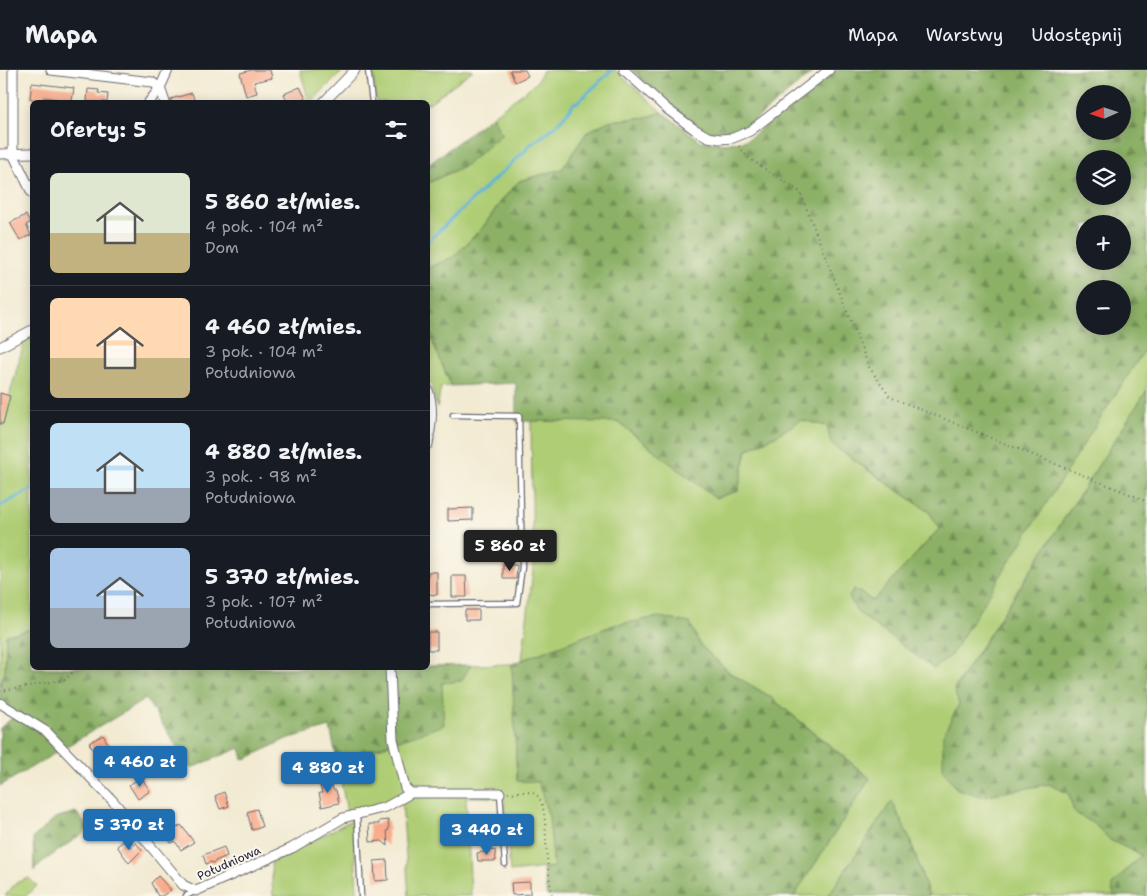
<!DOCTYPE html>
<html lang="pl">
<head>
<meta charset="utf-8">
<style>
  :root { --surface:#171b24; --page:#20242c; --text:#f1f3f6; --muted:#9ea1a6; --line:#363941; --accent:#1f6fb2 }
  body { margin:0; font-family:"Shantell Sans",sans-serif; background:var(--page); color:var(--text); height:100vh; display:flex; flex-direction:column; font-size:19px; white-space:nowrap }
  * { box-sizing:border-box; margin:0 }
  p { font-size:16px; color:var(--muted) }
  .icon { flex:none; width:28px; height:28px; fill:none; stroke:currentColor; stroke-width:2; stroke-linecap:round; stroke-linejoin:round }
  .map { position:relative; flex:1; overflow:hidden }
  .side { position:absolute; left:30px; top:30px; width:400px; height:570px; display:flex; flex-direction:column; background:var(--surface); border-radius:8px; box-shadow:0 2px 12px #0003 }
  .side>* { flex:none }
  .needle { width:32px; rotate:267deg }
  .buttons { position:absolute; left:1076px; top:15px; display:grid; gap:10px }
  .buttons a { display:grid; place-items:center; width:55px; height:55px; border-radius:50%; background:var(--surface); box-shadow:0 2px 12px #0003; font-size:25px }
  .price { position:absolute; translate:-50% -42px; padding:0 11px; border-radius:5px; background:var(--accent); color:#fff; font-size:16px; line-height:32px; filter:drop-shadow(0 1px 2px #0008) }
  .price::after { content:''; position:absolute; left:50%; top:30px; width:15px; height:11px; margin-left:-8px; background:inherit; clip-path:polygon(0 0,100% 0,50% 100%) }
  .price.selected { background:#222; color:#fff }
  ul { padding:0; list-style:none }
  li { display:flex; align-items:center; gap:15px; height:125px; padding:0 20px }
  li+li { border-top:1px solid var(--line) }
  li span { display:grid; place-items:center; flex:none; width:140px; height:100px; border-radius:8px; color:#555 }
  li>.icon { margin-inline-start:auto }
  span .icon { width:60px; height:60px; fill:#fffc; stroke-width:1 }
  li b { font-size:21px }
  h2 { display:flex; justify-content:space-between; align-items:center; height:60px; padding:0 20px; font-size:21px }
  header { display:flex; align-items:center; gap:30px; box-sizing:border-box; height:70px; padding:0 25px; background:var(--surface); border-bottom:1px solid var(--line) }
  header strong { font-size:24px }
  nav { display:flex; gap:28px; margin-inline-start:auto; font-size:18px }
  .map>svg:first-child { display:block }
  .grass { fill:#afcd75; stroke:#687858 }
  .forest { fill:url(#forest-firs); stroke:#566950; fill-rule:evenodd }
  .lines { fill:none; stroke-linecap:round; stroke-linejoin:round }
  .stream { stroke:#5eb2da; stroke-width:3 }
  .building { fill:#f8ab8b }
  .service-casing { stroke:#6b6870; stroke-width:7 }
  .minor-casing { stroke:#6b6870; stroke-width:11 }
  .path { stroke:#6b6870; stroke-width:2; stroke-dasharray:1 4; stroke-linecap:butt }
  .service { stroke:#fff; stroke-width:4.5 }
  .minor { stroke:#fff; stroke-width:9 }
  .labels { text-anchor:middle; stroke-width:4; stroke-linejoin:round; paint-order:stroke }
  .street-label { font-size:12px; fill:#22223b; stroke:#fbf7ec }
</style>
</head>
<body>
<header>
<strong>Mapa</strong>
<nav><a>Mapa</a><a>Warstwy</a><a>Udostępnij</a></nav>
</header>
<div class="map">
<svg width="1147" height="826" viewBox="0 0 1147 826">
  <defs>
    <pattern id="forest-firs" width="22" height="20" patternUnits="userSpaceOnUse" patternTransform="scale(1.25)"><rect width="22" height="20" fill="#8bb066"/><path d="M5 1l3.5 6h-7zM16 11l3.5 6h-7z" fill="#718f55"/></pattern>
  </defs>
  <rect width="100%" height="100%" fill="#fbf7ec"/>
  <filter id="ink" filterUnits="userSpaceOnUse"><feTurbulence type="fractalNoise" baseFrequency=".02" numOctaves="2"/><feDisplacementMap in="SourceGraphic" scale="10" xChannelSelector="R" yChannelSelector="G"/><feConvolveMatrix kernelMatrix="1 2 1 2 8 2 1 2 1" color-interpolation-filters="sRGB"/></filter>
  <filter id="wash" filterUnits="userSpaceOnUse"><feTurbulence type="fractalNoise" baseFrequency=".0096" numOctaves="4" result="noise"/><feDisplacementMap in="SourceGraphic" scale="20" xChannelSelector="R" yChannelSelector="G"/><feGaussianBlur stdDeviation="1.12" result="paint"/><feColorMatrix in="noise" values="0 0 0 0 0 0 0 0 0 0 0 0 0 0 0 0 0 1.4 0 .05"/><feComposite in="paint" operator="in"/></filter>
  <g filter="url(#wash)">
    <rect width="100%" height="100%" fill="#f2ead1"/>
    <!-- grass -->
    <path class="grass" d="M300,0H344L311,32H309Z
      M373,0H473L428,34V32H376Z
      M543,0H615L662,42L647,47L609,51L587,62L562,99L519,111L502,130L483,157L453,187L428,198V113L466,95L502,64L492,46L536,13Z
      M32,266V559L6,566L5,602L0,615V360L25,269Z
      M428,266L433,273L451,316L441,317L437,338L432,318L428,310Z
      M1147,276V320L954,619L959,634L943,665L981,726L1049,714L1069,724L1074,742L1093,753L1110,770L1141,785L1112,815L1114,826H929L911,772L892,731L828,826H794L870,708L769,626L730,603L700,575L690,553L614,555L522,590L533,500L531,350L618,352L715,428L738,421L747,380L775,366L801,350L827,356L863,397L928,441L940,458L873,531L854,519L934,599Z
      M512,594L517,710L538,712L549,747L554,797L510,802L504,727H466L471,826H409L402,733L347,742L337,691L388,675L441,613L461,611L471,595Z
      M354,749L357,826H273L271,792Z
      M29,808L37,816L26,826H5L16,813Z"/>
    <!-- forest -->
    <path class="forest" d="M632,0H816L750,54L734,63L720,65L707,62L692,52L669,35Z
      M837,0H1147V276L1088,367L951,585L934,599L856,541L849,526L854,519L873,531L940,458L928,441L831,374L827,356L801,350L775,366L747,379L738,421L715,428L618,352L516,351V313L451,316L433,273L428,266V198L453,187L483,157L502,130L519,111L562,99L587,62L609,51L647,47L662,42L701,71L725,74L747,70ZM1085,24H1122V61H1085ZM1085,89H1122V126H1085ZM1085,154H1122V191H1085ZM1085,219H1122V256H1085Z
      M492,46L502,64L466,95L428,113V95Z
      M1147,320V826H1114L1112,815L1141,785L1110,770L1093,753L1074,742L1069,724L1049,714L981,726L957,719L943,700V665L959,634L954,620Z
      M659,547L690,553L700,575L730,603L769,626L870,709L794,826H547L543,799L554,797L549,747L538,712L517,711L512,594L614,555Z
      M32,559V598H428V596L471,595L461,611L442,613L444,655L337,691L330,657L286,669L248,688L243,689L240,678L191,698L146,629L0,716V658L15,646L0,637V615L5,602L6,565Z
      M892,731L911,772L929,826H828Z
      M76,742L89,759L41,793L34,801L33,768L55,748Z"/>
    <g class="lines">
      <!-- stream -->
      <path class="stream" d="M428,171L526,80L528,76C544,66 564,50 574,33L578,32L612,0
        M0,436L32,419"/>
    </g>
    <g id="blocks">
      <!-- building -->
      <path class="building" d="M252,0H270L272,8L254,12L257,23L246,26L240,3Z
        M510,0H525L528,6L515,12Z
        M32,13L74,18L72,31L44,27V28L37,31L30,28Z
        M300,17L306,29L299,32H288L284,24Z
        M88,19L99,20L98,23L108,24L107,32H87Z
        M192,23L195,32H171V29Z
        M26,145L30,153L26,155L31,165L20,170L10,153Z
        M0,323L10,326L3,354H0Z
        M473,438V450L448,451V439Z
        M503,495H517L516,509H503Z
        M428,502H437V525L428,524Z
        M452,506H466L467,527H452Z
        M465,540H479V550H465Z
        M428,562H437V580H428Z
        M103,665L117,689L129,681L134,690L132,691L135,695L121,703L117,697L113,699L103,684L97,687L89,673Z
        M141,707L150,721L138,729L129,715Z
        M331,709L333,720H336L339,733L322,737L319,723H322L319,712Z
        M224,722L229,736L220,739L215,726Z
        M257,739L262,757L252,760L247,742Z
        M388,750L389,760H387L388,776L382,771L370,772L369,754H379V751Z
        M181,755L194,772L181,780L175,771L171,773L166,765Z
        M125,770L130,777L136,773L142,780L129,793L117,776Z
        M224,777L227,786L215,791L214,793L211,792L206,794L203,785Z
        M495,780L496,791H478L477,783Z
        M387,790L388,810L375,811L374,791Z
        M158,806L171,820L162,826H158L151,813Z
        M530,812V824L512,825L511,813Z"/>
    </g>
  </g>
  <g filter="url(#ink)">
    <use href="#blocks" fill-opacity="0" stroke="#6b6870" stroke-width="1"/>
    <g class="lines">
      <defs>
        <path id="service" d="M368,0L372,32
          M428,534L517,533L522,497L519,346L453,345
          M500,723L505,794
          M357,745L361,826
          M186,826L196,821"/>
        <path id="minor" d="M13,0V84L32,123
          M51,0L152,12L160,18L165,32
          M624,0L667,39L694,59L708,67L720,69L733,68L750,61L829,0
          M149,32L160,18L168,0
          M324,32L355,0
          M0,84L32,83
          M0,277L32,260
          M428,320C434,338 431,355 428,374
          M390,598L393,669L405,718L411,723H500
          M0,633L47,662L113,731L183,815L196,821L292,778L343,748L386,737L411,723"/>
      </defs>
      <!-- service casing -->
      <use href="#service" class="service-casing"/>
      <!-- minor casing -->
      <use href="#minor" class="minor-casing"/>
      <!-- path -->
      <path class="path" d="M739,76L747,87L800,122L869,297L890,327L1142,429L1147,433
        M0,621C22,619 43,612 65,610L77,598
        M508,723C515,723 528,720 535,724C548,731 545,773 547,787C548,800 550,813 552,826"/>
      <!-- service -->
      <use href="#service" class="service"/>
      <!-- minor -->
      <use href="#minor" class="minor"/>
    </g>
  </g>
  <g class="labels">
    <!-- street labels -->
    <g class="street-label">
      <text transform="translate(229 793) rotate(-24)" y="4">Południowa</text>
    </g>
  </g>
</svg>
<div class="buttons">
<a><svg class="needle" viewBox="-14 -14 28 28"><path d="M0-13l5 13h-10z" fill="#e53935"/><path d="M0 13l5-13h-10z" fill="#9ea1a6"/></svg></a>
<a><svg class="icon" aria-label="layers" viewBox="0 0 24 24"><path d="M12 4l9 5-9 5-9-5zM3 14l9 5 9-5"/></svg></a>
<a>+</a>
<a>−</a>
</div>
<b class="price selected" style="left:510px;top:502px">5 860 zł</b>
<b class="price" style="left:140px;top:718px">4 460 zł</b>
<b class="price" style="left:328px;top:724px">4 880 zł</b>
<b class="price" style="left:129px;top:781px">5 370 zł</b>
<b class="price" style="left:487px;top:786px">3 440 zł</b>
<section class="side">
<h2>Oferty: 5<svg class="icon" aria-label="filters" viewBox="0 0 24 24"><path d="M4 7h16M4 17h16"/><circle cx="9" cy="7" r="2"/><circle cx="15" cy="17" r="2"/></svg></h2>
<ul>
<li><span style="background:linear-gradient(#dfe7d0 60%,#c2b280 0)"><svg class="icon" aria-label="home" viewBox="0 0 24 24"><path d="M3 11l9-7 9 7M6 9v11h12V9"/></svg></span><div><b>5 860 zł/mies.</b><p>4 pok. · 104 m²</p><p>Dom</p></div></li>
<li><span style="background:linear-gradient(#ffd9b3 60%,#c2b280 0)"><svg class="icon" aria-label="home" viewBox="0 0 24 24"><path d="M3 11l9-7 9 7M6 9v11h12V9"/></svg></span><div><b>4 460 zł/mies.</b><p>3 pok. · 104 m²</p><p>Południowa</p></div></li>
<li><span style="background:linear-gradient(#bfe0f5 65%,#9aa5b1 0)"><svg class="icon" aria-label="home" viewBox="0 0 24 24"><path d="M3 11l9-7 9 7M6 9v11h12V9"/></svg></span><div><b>4 880 zł/mies.</b><p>3 pok. · 98 m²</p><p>Południowa</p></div></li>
<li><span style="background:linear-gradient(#a9c7e8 60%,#9aa5b1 0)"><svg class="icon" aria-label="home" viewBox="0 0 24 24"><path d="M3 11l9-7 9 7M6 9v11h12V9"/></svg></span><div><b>5 370 zł/mies.</b><p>3 pok. · 107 m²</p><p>Południowa</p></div></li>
</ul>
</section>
</div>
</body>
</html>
